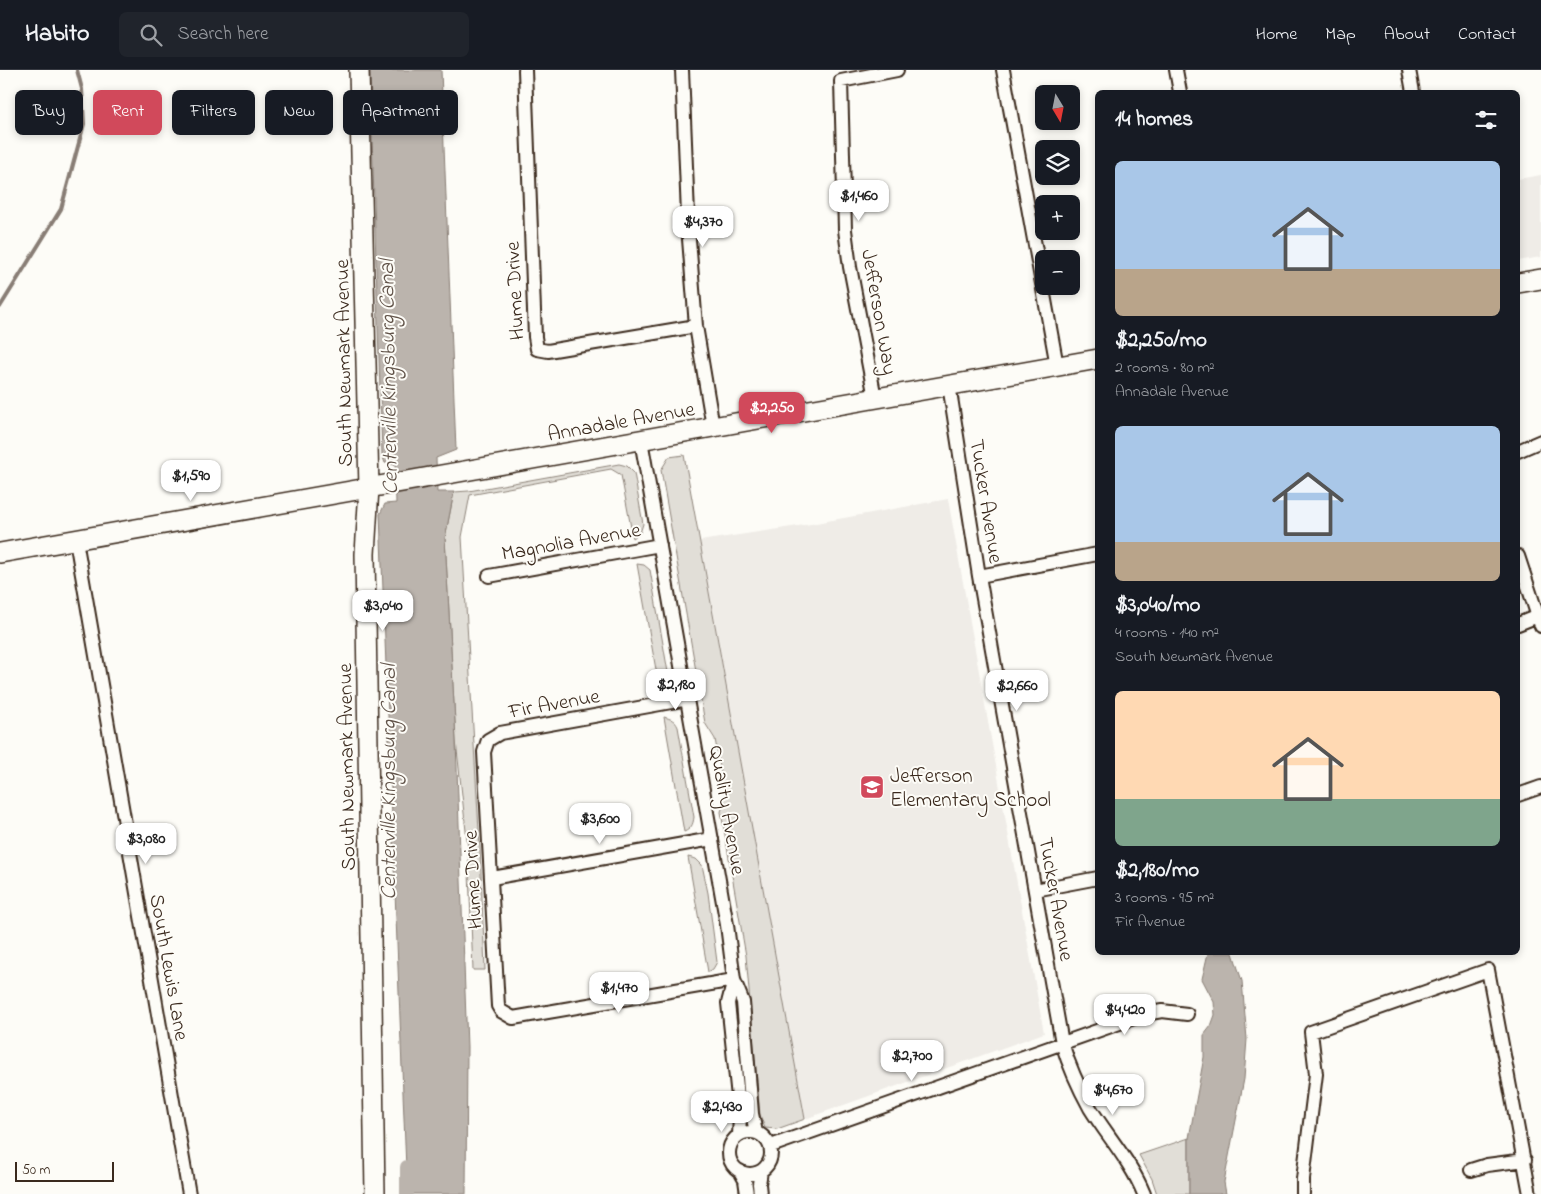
<!DOCTYPE html>
<html lang="en">
<head>
<meta charset="utf-8">
<style>
  :root { --surface:#171b24; --page:#20242c; --text:#f1f3f6; --muted:#9ea1a6; --line:#363941; --accent:#d1495b }
  body { margin:0; font-family:"Indie Flower",sans-serif; background:var(--page); color:var(--text); height:100vh; display:flex; flex-direction:column; font-size:19px; white-space:nowrap }
  * { box-sizing:border-box; margin:0 }
  p { font-size:16px; color:var(--muted) }
  .icon { flex:none; width:28px; height:28px; fill:none; stroke:currentColor; stroke-width:2; stroke-linecap:round; stroke-linejoin:round }
  .map { position:relative; flex:1; overflow:hidden }
  .sheet { position:absolute; left:1095px; top:20px; width:425px; height:865px; display:flex; flex-direction:column; background:var(--surface); border-radius:8px; box-shadow:0 2px 8px #0003 }
  .sheet>* { flex:none }
  .banner { position:absolute; left:15px; top:20px; width:475px; height:45px; display:flex; gap:10px }
  .needle { width:32px; rotate:170deg }
  .fabs { position:absolute; left:1035px; top:15px; display:grid; gap:10px }
  .fabs a { display:grid; place-items:center; width:45px; height:45px; border-radius:8px; background:var(--surface); box-shadow:0 2px 8px #0003; font-size:25px }
  .scale { position:absolute; left:15px; bottom:12px; width:99px; box-sizing:border-box; padding-left:5px; border:2px solid #3b2a1e; border-top:0; font-size:14px; line-height:18px; white-space:nowrap; color:#3b2a1e; -webkit-text-stroke:4px #fdfcf7; paint-order:stroke }
  .price { position:absolute; translate:-50% -42px; padding:0 11px; border-radius:10px; background:#fff; color:#222; font-size:16px; line-height:32px; filter:drop-shadow(0 1px 2px #0008) }
  .price::after { content:''; position:absolute; left:50%; top:30px; width:15px; height:11px; margin-left:-8px; background:inherit; clip-path:polygon(0 0,100% 0,50% 100%) }
  .price.selected { background:var(--accent); color:#fff }
  ul { padding:0; list-style:none }
  li { display:grid; align-content:center; gap:10px; height:265px; padding:0 20px }
  li span { display:grid; place-items:center; height:155px; border-radius:8px; color:#555 }
  li>.icon { margin-inline-start:auto }
  span .icon { width:90px; height:90px; fill:#fffc; stroke-width:1 }
  li b { font-size:21px }
  h2 { display:flex; justify-content:space-between; align-items:center; height:60px; padding:0 20px; font-size:21px }
  .chip { padding:0 18px; border-radius:8px; background:var(--surface); box-shadow:0 2px 8px #0003; font-size:18px; line-height:45px }
  .chip.selected { background:var(--accent); color:#fff }
  header { display:flex; align-items:center; gap:30px; box-sizing:border-box; height:70px; padding:0 25px; background:var(--surface); border-bottom:1px solid var(--line) }
  header strong { font-size:24px }
  nav { display:flex; gap:28px; margin-inline-start:auto; font-size:18px }
  .search { width:350px; height:45px; background:var(--page); display:flex; align-items:center; gap:12px; box-sizing:border-box; padding:0 18px; border-radius:8px; color:var(--muted); font-size:19px }
  .map>svg:first-child { display:block }
  .built { fill:#efece7 }
  .green { fill:#e1ded7; stroke:#8e847a }
  .water { fill:#bbb4ad; stroke:#887d74 }
  .lines { fill:none; stroke-linecap:round; stroke-linejoin:round }
  .stream { stroke:#887d74; stroke-width:4 }
  .canal { stroke:#bbb4ad; stroke-width:14 }
  .street-casing { stroke:#3b2a1e; stroke-width:16 }
  .secondary-casing { stroke:#3b2a1e; stroke-width:22 }
  .street { stroke:#fdfcf7; stroke-width:12 }
  .secondary { stroke:#fdfcf7; stroke-width:19 }
  .labels { text-anchor:middle; stroke-width:4; stroke-linejoin:round; paint-order:stroke }
  .street-label { font-size:21px; fill:#3b2a1e; stroke:#fdfcf7 }
  .poi-label { font-size:21px; fill:#3b2a1e; stroke:#fdfcf7; text-anchor:start }
  .water-label { font-size:22px; font-style:italic; fill:#615349; stroke:#fdfcf7 }
</style>
</head>
<body>
<header>
<strong>Habito</strong>
<div class="search"><svg class="icon" aria-label="search" viewBox="0 0 24 24"><circle cx="10" cy="10" r="6"/><path d="M15 15l6 6"/></svg>Search here</div>
<nav><a>Home</a><a>Map</a><a>About</a><a>Contact</a></nav>
</header>
<div class="map">
<svg width="1541" height="1124" viewBox="0 0 1541 1124">
  <rect width="100%" height="100%" fill="#fdfcf7"/>
  <filter id="ink" filterUnits="userSpaceOnUse"><feTurbulence type="fractalNoise" baseFrequency=".02" numOctaves="2"/><feDisplacementMap in="SourceGraphic" scale="10" xChannelSelector="R" yChannelSelector="G"/><feConvolveMatrix kernelMatrix="1 2 1 2 8 2 1 2 1" color-interpolation-filters="sRGB"/></filter>
  <g filter="url(#ink)">
    <!-- built -->
    <path class="built" d="M1541,105V187L1518,191V109Z
      M948,429L1044,963L805,1049L700,471L811,454Z"/>
    <!-- green -->
    <path class="green" d="M684,385L805,1049L777,1059L765,1058L760,1045L746,886L721,742L725,725L715,669L705,653L661,400L669,387Z
      M619,394L627,396L634,403L643,454L640,463L633,468L621,405L611,399L470,425L462,467L480,779L485,900H473L468,779L456,671L445,468L454,422L469,421Z
      M637,494L644,495L650,500L669,608L667,616L660,622Z
      M664,647C671,649 675,650 678,657L694,747C693,755 691,759 684,762Z
      M688,787L696,789L702,795L708,823L717,892L713,899L708,902Z
      M1189,1068V1124H1157L1152,1109L1139,1085Z"/>
    <!-- water -->
    <path class="water" d="M370,0H441L456,380L436,388L437,422H454L445,468L456,671L467,977L466,1124H407L380,444L385,434L396,433L395,395L385,393L382,385Z
      M1208,883H1233L1242,911L1247,969L1244,1009L1224,1112L1226,1124H1189V1068L1204,987V965L1211,956L1215,945L1214,932L1202,909Z"/>
    <g class="lines">
      <!-- stream -->
      <path class="stream" d="M0,237L61,139L84,54L82,19L77,0"/>
      <!-- canal -->
      <path class="canal" d="M407,1124V1097"/>
      <defs>
        <path id="street" d="M525,0L535,267L537,279L548,281L696,256
          M682,0L689,169L696,256L713,357
          M1003,0L1057,296
          M1176,0L1180,22
          M1409,0L1413,22
          M949,315L979,506L1062,973C1069,996 1079,1018 1090,1038C1108,1067 1131,1092 1144,1124
          M875,328L850,197L845,160L841,11L897,0
          M641,370L727,855L734,910L743,932L752,1044L756,1062
          M1518,381L1541,371
          M76,470L189,1124
          M1518,486L1541,556
          M489,506L660,475
          M979,506L1098,484
          M1518,554L1538,546
          M688,629L500,663L488,670L484,682L498,936L501,941L513,948L734,910
          M1518,725L1541,717
          M492,808L712,769
          M1035,820L1098,808
          M734,910L728,933L740,1046L739,1065
          M729 1083a21 21 0 1 1 42 0a21 21 0 1 1-42 0Z
          M771,1076L1145,944L1162,941L1187,944
          M1471,1100L1487,1095L1525,1090
          M740,1101L745,1110L747,1124
          M760,1124L759,1114L761,1101
          M1303,1124V1109L1316,1004L1311,962L1488,900L1530,1124"/>
        <path id="secondary" d="M359,0L369,418L365,484L375,1124
          M1518,213L1541,209
          M0,483L1098,289"/>
      </defs>
      <!-- street casing -->
      <use href="#street" class="street-casing"/>
      <!-- secondary casing -->
      <use href="#secondary" class="secondary-casing"/>
      <!-- street -->
      <use href="#street" class="street"/>
      <!-- secondary -->
      <use href="#secondary" class="secondary"/>
    </g>
  </g>
  <!-- icons -->
  <defs>
    <symbol id="school-square" viewBox="-11 -11 22 22"><rect x="-9" y="-9" width="18" height="18" rx="4" fill="#d1495b" stroke="#fdfcf7"/><path d="M0-5L7-2L0 1L-7-2ZM-4 1L0 2.5L4 1V4Q0 6-4 4Z" fill="#fff"/></symbol>
  </defs>
  <g fill-rule="evenodd">
    <use href="#school-square" x="858" y="703" width="28" height="28"/>
  </g>
  <g class="labels">
    <!-- street labels -->
    <g class="street-label">
      <text transform="translate(514 221) rotate(-93)" y="7">Hume Drive</text>
      <text transform="translate(880 242) rotate(80)" y="7">Jefferson Way</text>
      <text transform="translate(343 293) rotate(-91)" y="7">South Newmark Avenue</text>
      <text transform="translate(621 351) rotate(-10)" y="7">Annadale Avenue</text>
      <text transform="translate(987 431) rotate(81)" y="7">Tucker Avenue</text>
      <text transform="translate(571 471) rotate(-10)" y="7">Magnolia Avenue</text>
      <text transform="translate(554 633) rotate(-10)" y="7">Fir Avenue</text>
      <text transform="translate(346 697) rotate(-91)" y="7">South Newmark Avenue</text>
      <text transform="translate(728 740) rotate(80)" y="7">Quality Avenue</text>
      <text transform="translate(472 810) rotate(-93)" y="7">Hume Drive</text>
      <text transform="translate(1057 829) rotate(80)" y="7">Tucker Avenue</text>
      <text transform="translate(170 897) rotate(80)" y="7">South Lewis Lane</text>
    </g>
    <!-- poi labels -->
    <g class="poi-label">
      <text x="890" y="712">Jefferson<tspan x="890" dy="24">Elementary School</tspan></text>
    </g>
    <!-- water labels -->
    <g class="water-label">
      <text transform="translate(387 307) rotate(-91)" y="8">Centerville Kingsburg Canal</text>
      <text transform="translate(387 712) rotate(-90)" y="8">Centerville Kingsburg Canal</text>
    </g>
  </g>
</svg>
<div class="fabs">
<a><svg class="needle" viewBox="-14 -14 28 28"><path d="M0-13l5 13h-10z" fill="#e53935"/><path d="M0 13l5-13h-10z" fill="#9ea1a6"/></svg></a>
<a><svg class="icon" aria-label="layers" viewBox="0 0 24 24"><path d="M12 4l9 5-9 5-9-5zM3 14l9 5 9-5"/></svg></a>
<a>+</a>
<a>−</a>
</div>
<div class="scale">50 m</div>
<b class="price" style="left:859px;top:152px">$1,460</b>
<b class="price" style="left:703px;top:178px">$4,370</b>
<b class="price selected" style="left:772px;top:364px">$2,250</b>
<b class="price" style="left:191px;top:432px">$1,590</b>
<b class="price" style="left:383px;top:562px">$3,040</b>
<b class="price" style="left:676px;top:641px">$2,180</b>
<b class="price" style="left:1017px;top:642px">$2,660</b>
<b class="price" style="left:600px;top:775px">$3,600</b>
<b class="price" style="left:146px;top:795px">$3,080</b>
<b class="price" style="left:619px;top:944px">$1,470</b>
<b class="price" style="left:1125px;top:966px">$4,420</b>
<b class="price" style="left:912px;top:1012px">$2,700</b>
<b class="price" style="left:1113px;top:1046px">$4,670</b>
<b class="price" style="left:722px;top:1063px">$2,430</b>
<div class="banner">
<a class="chip">Buy</a>
<a class="chip selected">Rent</a>
<a class="chip">Filters</a>
<a class="chip">New</a>
<a class="chip">Apartment</a>
</div>
<section class="sheet">
<h2>14 homes<svg class="icon" aria-label="filters" viewBox="0 0 24 24"><path d="M4 7h16M4 17h16"/><circle cx="9" cy="7" r="2"/><circle cx="15" cy="17" r="2"/></svg></h2>
<ul>
<li><span style="background:linear-gradient(#a9c7e8 70%,#b9a48a 0)"><svg class="icon" aria-label="home" viewBox="0 0 24 24"><path d="M3 11l9-7 9 7M6 9v11h12V9"/></svg></span><div><b>$2,250/mo</b><p>2 rooms · 80 m²</p><p>Annadale Avenue</p></div></li>
<li><span style="background:linear-gradient(#a9c7e8 75%,#b9a48a 0)"><svg class="icon" aria-label="home" viewBox="0 0 24 24"><path d="M3 11l9-7 9 7M6 9v11h12V9"/></svg></span><div><b>$3,040/mo</b><p>4 rooms · 140 m²</p><p>South Newmark Avenue</p></div></li>
<li><span style="background:linear-gradient(#ffd9b3 70%,#7fa58c 0)"><svg class="icon" aria-label="home" viewBox="0 0 24 24"><path d="M3 11l9-7 9 7M6 9v11h12V9"/></svg></span><div><b>$2,180/mo</b><p>3 rooms · 95 m²</p><p>Fir Avenue</p></div></li>
</ul>
</section>
</div>
</body>
</html>
